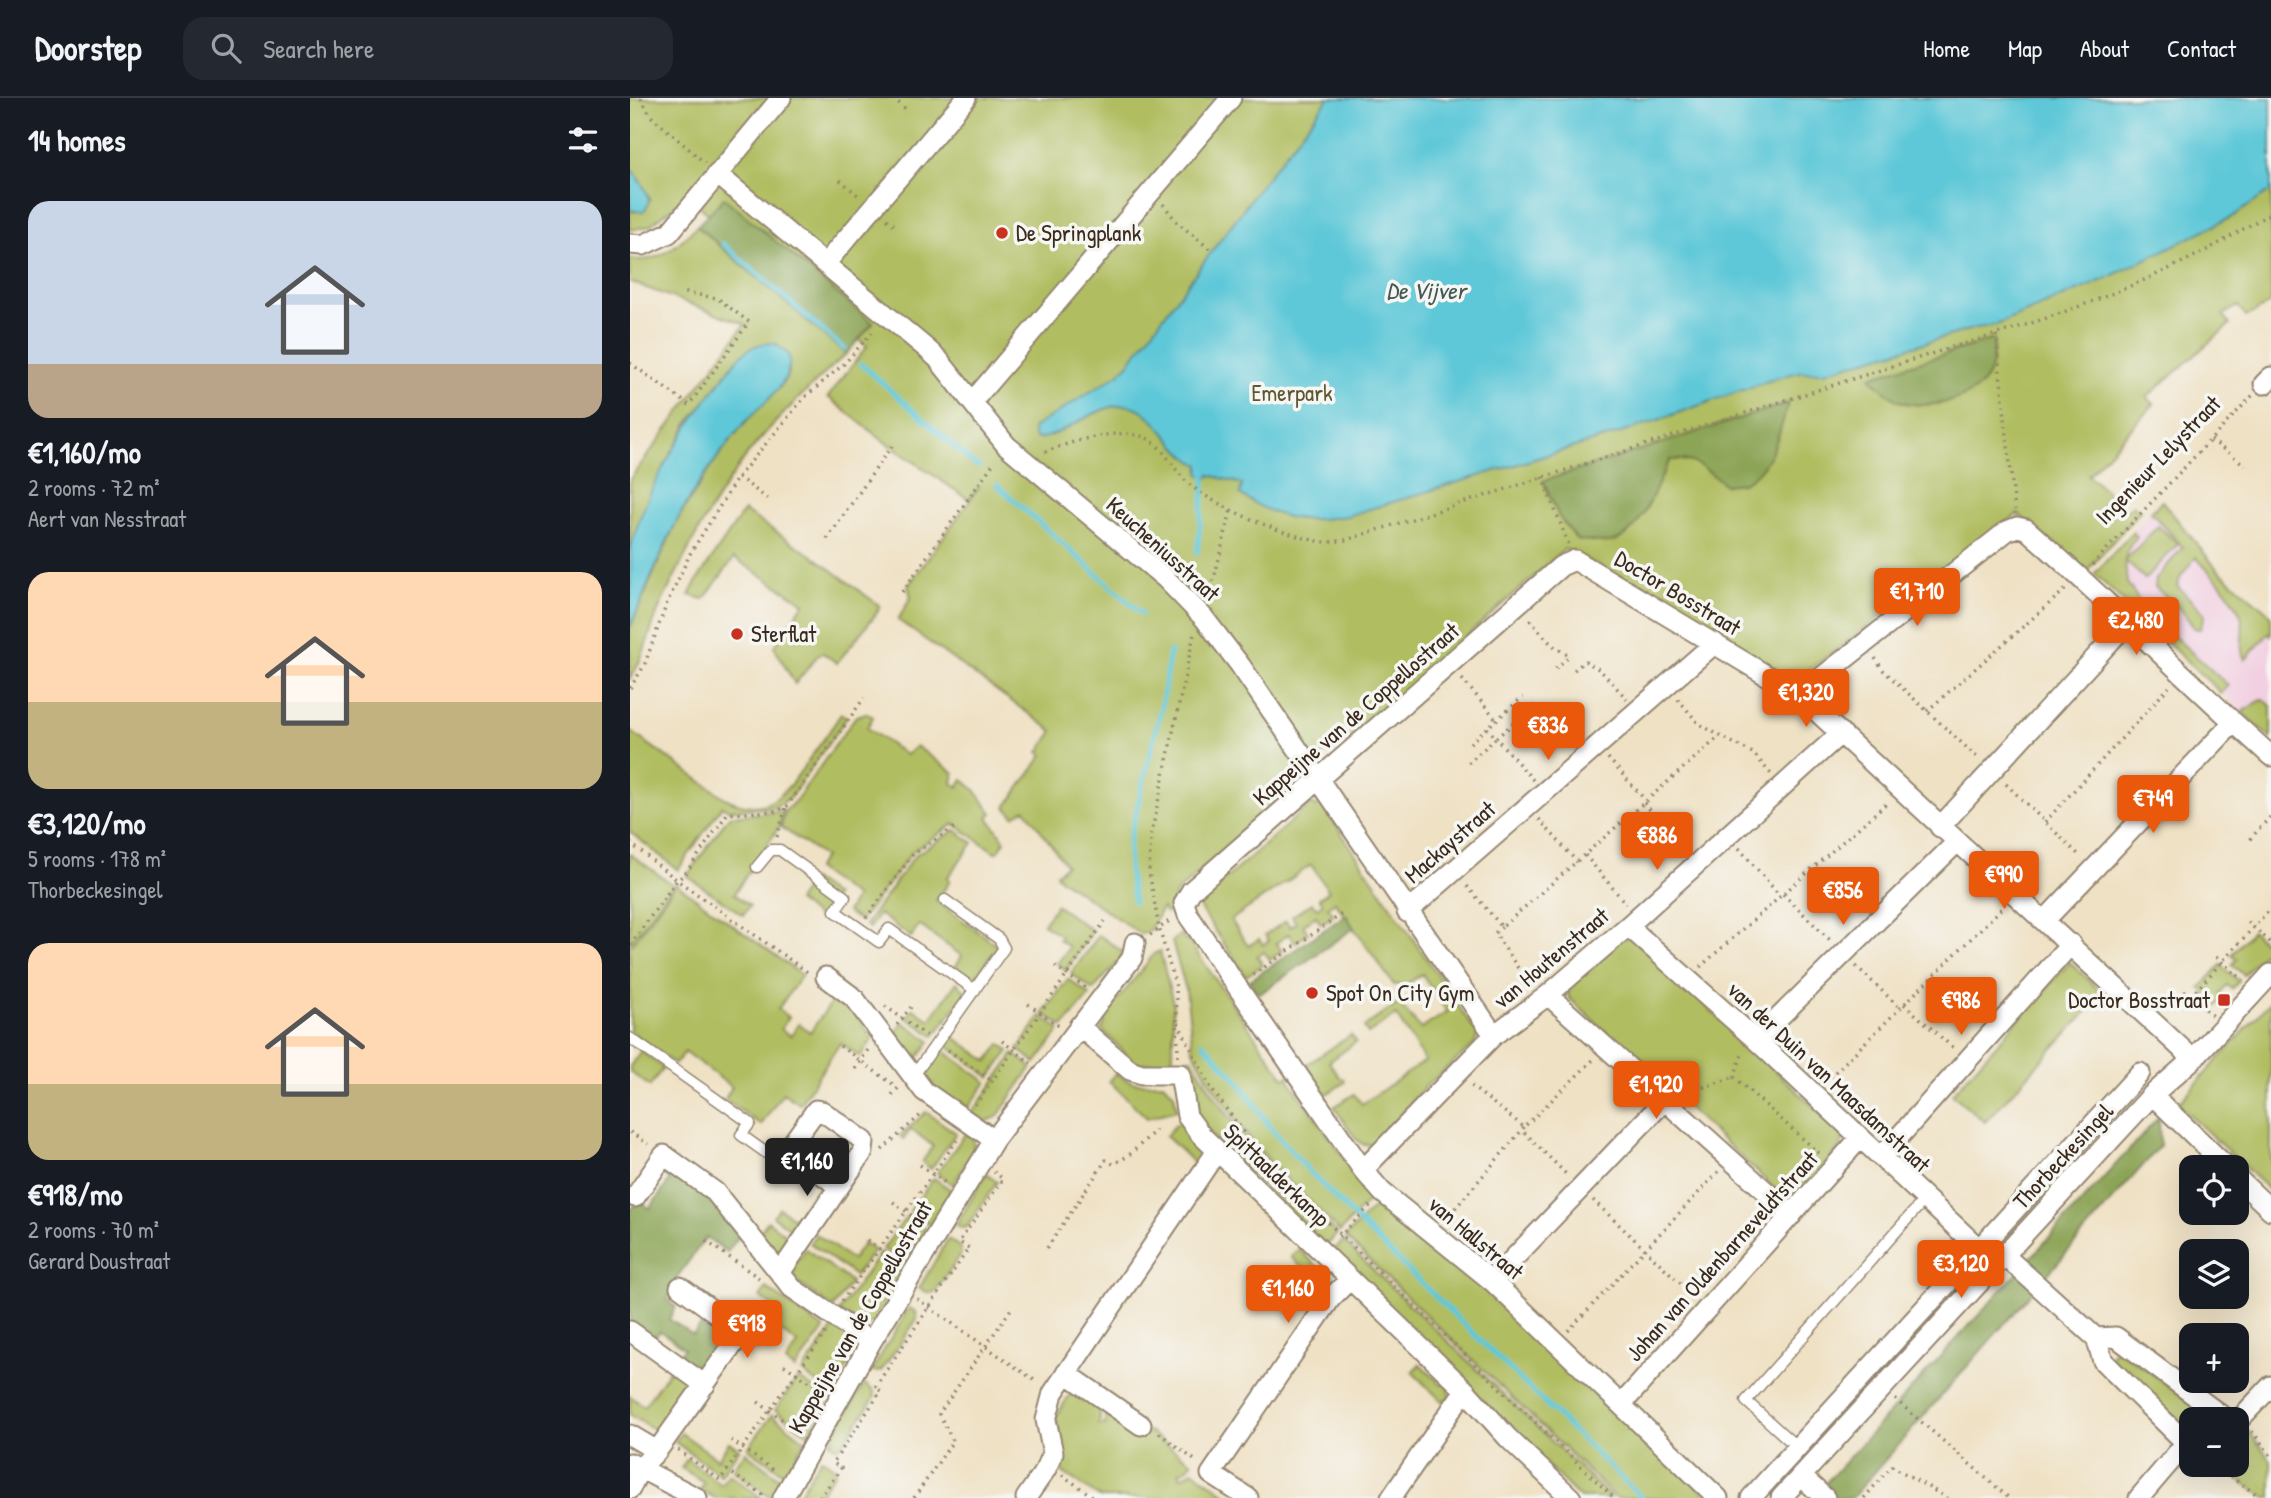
<!DOCTYPE html>
<html lang="en">
<head>
<meta charset="utf-8">
<style>
  :root { --surface:#171b24; --page:#242831; --text:#f1f3f6; --muted:#9ea1a6; --line:#363941; --accent:#ea580c }
  body { margin:0; font-family:"Patrick Hand",sans-serif; background:var(--page); color:var(--text); height:100vh; display:flex; flex-direction:column; font-size:26px; white-space:nowrap }
  * { box-sizing:border-box; margin:0 }
  p { font-size:23px; color:var(--muted) }
  .icon { flex:none; width:38px; height:38px; fill:none; stroke:currentColor; stroke-width:2; stroke-linecap:round; stroke-linejoin:round }
  .map { position:relative; flex:1; overflow:hidden }
  .panel { display:flex; flex-direction:column; background:var(--surface); width:630px }
  .panel>* { flex:none }
  .controls { position:absolute; left:1549px; top:1057px; display:grid; gap:14px }
  .controls a { display:grid; place-items:center; width:70px; height:70px; border-radius:14px; background:var(--surface); box-shadow:0 7px 28px #0002; font-size:35px }
  .price { position:absolute; translate:-50% -60px; padding:0 16px; border-radius:7px; background:var(--accent); color:#fff; font-size:23px; line-height:46px; filter:drop-shadow(0 2px 4px #0008) }
  .price::after { content:''; position:absolute; left:50%; top:42px; width:21px; height:16px; margin-left:-10px; background:inherit; clip-path:polygon(0 0,100% 0,50% 100%) }
  .price.active { background:#222; color:#fff }
  ul { padding:0; list-style:none }
  li { display:grid; align-content:center; gap:14px; height:371px; padding:0 28px }
  li span { display:grid; place-items:center; height:217px; border-radius:21px; color:#555 }
  li>.icon { margin-inline-start:auto }
  span .icon { width:126px; height:126px; fill:#fffc; stroke-width:1 }
  li b { font-size:30px }
  h2 { display:flex; justify-content:space-between; align-items:center; height:84px; padding:0 28px; font-size:30px }
  header { display:flex; align-items:center; gap:42px; box-sizing:border-box; height:98px; padding:0 35px; background:var(--surface); border-bottom:2px solid var(--line) }
  header strong { font-size:33px }
  nav { display:flex; gap:38px; margin-inline-start:auto; font-size:24px }
  .search { width:490px; height:63px; background:var(--page); display:flex; align-items:center; gap:18px; box-sizing:border-box; padding:0 24px; border-radius:21px; color:var(--muted); font-size:26px }
  main { display:flex; flex:1; min-height:0 }
  .map>svg:first-child { display:block }
  .built { fill:#f2cfe1 }
  .green { fill:#b0bd60; stroke:#76743f; stroke-width:2; fill-rule:evenodd }
  .forest { fill:#8ca456; stroke:#64673a; stroke-width:2 }
  .water { fill:#5ec8d8; stroke:#4c797b; stroke-width:2 }
  .lines { fill:none; stroke-linecap:round; stroke-linejoin:round }
  .stream { stroke:#5ec8d8; stroke-width:5 }
  .lane-casing { stroke:#958671; stroke-width:13 }
  .street-casing { stroke:#958671; stroke-width:23 }
  .path { stroke:#958671; stroke-width:3.5; stroke-dasharray:2 5; stroke-linecap:butt }
  .lane { stroke:#fff; stroke-width:10 }
  .street { stroke:#fff; stroke-width:19 }
  .poi-dot { fill:#c8321e; stroke:#f6f6f2; stroke-width:2.5 }
  .labels { text-anchor:middle; stroke-width:7; stroke-linejoin:round; paint-order:stroke }
  .poi-label { font-size:23px; fill:#3b2a1e; stroke:#f6f6f2; text-anchor:start }
  .park-label { font-size:23px; fill:#5e5632; stroke:#f6f6f2 }
  .street-label { font-size:23px; fill:#3b2a1e; stroke:#f6f6f2 }
  .water-label { font-size:24px; font-style:italic; fill:#465956; stroke:#f6f6f2 }
</style>
</head>
<body>
<header>
<strong>Doorstep</strong>
<div class="search"><svg class="icon" aria-label="search" viewBox="0 0 24 24"><circle cx="10" cy="10" r="6"/><path d="M15 15l6 6"/></svg>Search here</div>
<nav><a>Home</a><a>Map</a><a>About</a><a>Contact</a></nav>
</header>
<main>
<section class="panel">
<h2>14 homes<svg class="icon" aria-label="filters" viewBox="0 0 24 24"><path d="M4 7h16M4 17h16"/><circle cx="9" cy="7" r="2"/><circle cx="15" cy="17" r="2"/></svg></h2>
<ul>
<li><span style="background:linear-gradient(#c9d6e8 75%,#b9a48a 0)"><svg class="icon" aria-label="home" viewBox="0 0 24 24"><path d="M3 11l9-7 9 7M6 9v11h12V9"/></svg></span><div><b>€1,160/mo</b><p>2 rooms · 72 m²</p><p>Aert van Nesstraat</p></div></li>
<li><span style="background:linear-gradient(#ffd9b3 60%,#c2b280 0)"><svg class="icon" aria-label="home" viewBox="0 0 24 24"><path d="M3 11l9-7 9 7M6 9v11h12V9"/></svg></span><div><b>€3,120/mo</b><p>5 rooms · 178 m²</p><p>Thorbeckesingel</p></div></li>
<li><span style="background:linear-gradient(#ffd9b3 65%,#c2b280 0)"><svg class="icon" aria-label="home" viewBox="0 0 24 24"><path d="M3 11l9-7 9 7M6 9v11h12V9"/></svg></span><div><b>€918/mo</b><p>2 rooms · 70 m²</p><p>Gerard Doustraat</p></div></li>
</ul>
</section>
<div class="map">
<svg width="1641" height="1400" viewBox="0 0 1641 1400">
  <rect width="100%" height="100%" fill="#f6f6f2"/>
  <filter id="ink" filterUnits="userSpaceOnUse"><feTurbulence type="fractalNoise" baseFrequency=".0143" numOctaves="2"/><feDisplacementMap in="SourceGraphic" scale="14" xChannelSelector="R" yChannelSelector="G"/><feConvolveMatrix kernelMatrix="1 2 1 2 8 2 1 2 1" color-interpolation-filters="sRGB"/></filter>
  <filter id="wash" filterUnits="userSpaceOnUse"><feTurbulence type="fractalNoise" baseFrequency=".00686" numOctaves="4" result="noise"/><feDisplacementMap in="SourceGraphic" scale="28" xChannelSelector="R" yChannelSelector="G"/><feGaussianBlur stdDeviation="1.57" result="paint"/><feColorMatrix in="noise" values="0 0 0 0 0 0 0 0 0 0 0 0 0 0 0 0 0 1.4 0 .05"/><feComposite in="paint" operator="in"/></filter>
  <g filter="url(#wash)">
    <rect width="100%" height="100%" fill="#efe1c4"/>
    <!-- built -->
    <path class="built" d="M1521,414L1641,537V641L1464,476Z"/>
    <!-- green -->
    <path class="green" d="M0,0H1641V205L1616,219L1608,208L1593,217L1600,226L1517,299L1524,306L1458,377L1497,412L1503,407L1510,413L1456,474L1388,416L1176,574L1166,578L1151,575L977,472L935,451L709,651L694,656L669,679V682L664,689L545,796L539,813L536,815L532,810L519,833L510,836L429,780L426,776L436,767L395,711L384,718L376,709L413,657L409,654L423,633L268,522L281,499L278,488L350,388L338,401L252,342L198,299L237,248L149,178L58,98L19,128L0,132V112L5,114L20,101L0,69Z
      M67,128L216,256C180,289 137,328 109,368C79,409 55,457 33,502C20,528 16,557 0,581V530L46,424L92,352L118,320L150,289L159,275V257L146,246L108,261L57,327L29,380L0,452V381L115,226L0,184V161C29,166 48,147 67,128Z
      M1532,403L1587,471L1641,517V537L1639,535L1615,562C1607,550 1616,532 1611,518C1603,495 1581,477 1566,459L1551,478L1547,488L1575,516L1570,531L1564,530L1553,514L1525,489L1526,481L1553,449L1521,414Z
      M114,413L186,460L250,508L246,516L207,565L193,555L189,556L165,586L144,549L174,505L104,460L74,501L59,497L66,484Z
      M1528,428L1548,446L1515,481L1495,463L1497,485L1510,504L1503,512L1464,476L1503,434L1507,439L1499,449L1496,462Z
      M1538,533L1598,587L1591,595L1532,540Z
      M1633,601L1641,608V641L1612,614Z
      M236,615L243,619L237,630L276,657L286,648L324,675L322,685L328,689L333,682L344,691L362,715L358,719L375,743L368,754H365L324,726L282,754L230,823L217,814L226,799L186,771L194,759L151,729L156,712L167,701L226,618Z
      M211,616L217,619L160,700L143,710L98,712L92,708L48,772L0,734V633L95,700C136,721 153,698 176,666C188,649 200,633 211,616Z
      M691,705L848,937L844,947L797,987L741,1050L739,1046L734,1047L727,1042L704,1009L724,996L732,1006L795,963L766,917L738,936L734,929L769,905L791,931L817,914L792,876L777,886L764,887L705,804L698,809L704,817L691,826L686,818L673,827L678,835L665,845L659,836L646,845L652,853L640,862L634,854L627,858L633,867L616,878L569,809L573,801L678,708L683,706L686,709ZM681,767L699,793L689,800L693,806L687,810L682,805L662,818L666,825L660,829L656,823L635,837L639,843L633,847L629,841L618,848L601,822Z
      M153,713L149,729L104,796L120,808L113,817L57,778L99,718Z
      M325,732L343,745L317,780L320,783L306,803L368,848L343,883L324,871L332,858L289,827L281,839L249,816L239,830L235,827L285,757Z
      M0,756L43,787L0,845Z
      M182,782L205,798L189,820L167,803Z
      M46,786L172,877L148,911L159,919L151,931L161,938L169,926L180,934L207,897L217,904L243,940L230,959L210,945L170,1006L153,995L131,1027L95,1001L102,989L55,954L45,966L0,933V849Z
      M426,807L463,833L436,872L427,866L439,849L429,842L431,838L413,826Z
      M1622,833L1639,849L1614,877L1602,867L1607,861L1602,856Z
      M551,836L556,843L558,842L654,980L659,977V982L742,1099L710,1134L642,1066L613,1032L580,984L563,952L556,892L542,843Z
      M469,837L493,854L490,862L463,892L441,876Z
      M994,839L1003,840L1211,1034L1213,1043L1211,1048L1167,1098L1160,1099L1152,1097L939,900L937,891Z
      M530,853L543,905V964L509,966L503,963L471,931L474,928V919L525,855Z
      M1440,864L1473,896L1355,1024L1322,996Z
      M1591,867L1609,883L1602,891L1597,887L1590,895L1594,900L1583,912L1571,901L1577,895L1570,890Z
      M438,881L460,897L433,929L413,915Z
      M327,884L336,895L304,938L277,920L283,911L300,922Z
      M1641,903V1094L1548,1006Z
      M411,918L430,932L406,965L388,951Z
      M273,924L300,943L283,967L262,940Z
      M321,937L358,963L370,946L379,953L360,979L315,946Z
      M721,937L726,944L699,964L711,981H713L715,984L697,996L676,967Z
      M311,951L357,984L338,1010L329,1003L326,1008L295,986L294,976Z
      M11,953L33,970L20,988L0,974V968Z
      M384,956L402,969L367,1019L355,1024L341,1017Z
      M557,960H562C598,1029 652,1082 707,1136L696,1148L568,1024L559,997Z
      M487,975C502,989 515,985 533,985L544,996L547,1012L517,1020L479,983Z
      M296,1014L326,1035L301,1071L292,1064L303,1048L281,1031L274,1041L270,1038Z
      M551,1024L574,1052L575,1057L569,1070L536,1038L544,1028Z
      M336,1035L343,1041L344,1051L342,1056L323,1087L307,1075Z
      M356,1076L367,1084L337,1129L331,1130L326,1127Z
      M304,1080L321,1092L300,1127L280,1113Z
      M192,1082L199,1088L166,1135L143,1118L149,1110L165,1121Z
      M748,1105L853,1190L1080,1400H986L715,1139Z
      M277,1118L297,1132L276,1167L253,1151Z
      M138,1123L161,1141L151,1153H143L129,1135Z
      M186,1136L222,1162L234,1145L244,1152L225,1178L180,1145Z
      M318,1141L331,1150V1156L305,1194L299,1195L289,1190Z
      M713,1143L981,1400H950L702,1154Z
      M176,1151L221,1184L203,1210L167,1184L162,1175V1170Z
      M669,1151L689,1170L697,1169C703,1176 700,1182 697,1189L694,1187L692,1189L661,1159Z
      M250,1155L274,1173L241,1226L231,1227L209,1214Z
      M136,1190L194,1231L165,1271L156,1264L168,1246L146,1230L139,1239L129,1233L145,1210L130,1199Z
      M279,1210L286,1214L287,1221L251,1273L246,1274L242,1272Z
      M204,1229L222,1242L225,1255L202,1296L172,1274Z
      M1486,1250L1579,1317L1578,1321H1561V1334H1556L1481,1263V1256Z
      M790,1266L810,1285L819,1287V1301H815L814,1305L782,1274Z
      M41,1270L64,1287L30,1335L0,1317V1298L14,1308Z
      M168,1280L199,1301L178,1336L145,1312Z
      M234,1286L244,1293L245,1299L211,1348L206,1349L200,1344Z
      M442,1293L448,1294L471,1310L469,1327H475L476,1314L503,1332L500,1336L506,1340L513,1330L562,1364L558,1370L549,1374L551,1379L563,1373L596,1396L593,1400H471L431,1373L434,1362L426,1318Z
      M142,1317L175,1342L155,1376L118,1350Z
      M1616,1330L1641,1362V1400H1636L1587,1367H1606L1607,1338Z
      M51,1335L88,1361L99,1344L109,1351L91,1377L45,1344Z
      M115,1354L151,1381L141,1399L103,1372Z
      M191,1360L204,1369L205,1374L187,1400H167Z
      M57,1361L91,1386L99,1376L132,1400H85L70,1392L74,1384L51,1370Z"/>
    <!-- forest -->
    <path class="forest" d="M94,100L243,225L216,256L67,128Z
      M1364,241C1363,251 1363,264 1360,273C1350,303 1295,313 1269,303C1259,299 1248,287 1240,279Z
      M1158,305C1151,330 1141,374 1112,385C1107,386 1100,386 1095,387C1076,371 1066,360 1040,362C1025,387 1012,439 980,444C970,445 958,443 947,442L929,419L913,383Z
      M716,817L724,830L631,895H627L619,883Z
      M1529,1019L1530,1048L1222,1400H1182Z
      M36,1071L86,1107L110,1137L97,1154L76,1139L46,1181L49,1184L37,1202L46,1209L39,1221L63,1237L71,1227L92,1241V1246L70,1278L46,1261L54,1250L30,1233L22,1243L0,1228V1113L9,1103L20,1110L40,1082L29,1073Z"/>
    <!-- water -->
    <path class="water" d="M699,0H1641V93L1602,119L1471,183L1366,227L1346,230L1194,274H1169L1147,280L991,335L717,418C671,425 649,423 610,396L612,386L580,377L578,380L569,376L570,367C547,357 534,329 514,314C481,290 440,338 407,341L404,338L403,331L406,328L490,275L499,265L634,83Z
      M0,69C8,81 29,103 12,114L0,112Z
      M137,245L146,246L159,257C164,288 128,308 111,329C86,360 62,392 45,427C28,460 15,495 0,530C0,508 0,469 1,449C16,390 50,337 86,289C100,272 112,247 137,245Z"/>
    <g class="lines">
      <!-- stream -->
      <path class="stream" d="M93,146L214,251
        M231,266L345,367L349,368
        M367,387L512,516
        M567,455L576,372
        M504,804L499,773V743L531,610L540,553
        M573,945L609,984L641,1030L678,1072L731,1126L1012,1400"/>
    </g>
  </g>
  <g filter="url(#ink)">
    <g class="lines">
      <defs>
        <path id="lane" d="M127,769L141,752H150L215,799L205,813L249,844L259,831L345,892
          M0,940L120,1025L111,1037L149,1064L160,1050
          M282,980L374,850L369,841L315,802
          M1168,1350L1116,1303L1295,1101"/>
        <path id="street" d="M87,76L297,251L308,261L376,347L536,481L574,520L610,567L864,937
          M0,146L13,147L39,135L151,0
          M195,166L336,0
          M1634,286L1641,279
          M342,304L601,0
          M1169,597L1377,433L1387,429L1396,431C1480,504 1557,584 1641,658
          M1310,729L1498,524
          M777,814L1085,545
          M1415,822L1603,625
          M998,828L1126,942L1358,1159
          M196,879L224,900L294,993L364,1042
          M918,897L1162,1117
          M449,928L500,972L512,976H550L557,1018L571,1037L835,1292L878,1340L941,1400
          M1126,942L1327,744
          M1522,997L1597,1069
          M1251,1059L1441,846
          M733,1072L864,937L918,897L998,828L1210,636
          M1606,1079L1641,1112
          M5,1099L34,1057L85,1094L162,1190L241,1244
          M1375,1158L1466,1240L1473,1263L1557,1346
          M150,1175L233,1054L234,1043L192,1013L186,1012L161,1047L160,1052L209,1089
          M862,1183L1034,1003
          M0,1233L75,1287
          M1466,1240L1486,1239L1596,1321
          M436,1275L511,1327
          M991,1307L1230,1040
          M1606,1325L1641,1288
          M0,1337L27,1353L10,1370L0,1391
          M27,1353L112,1234L50,1189
          M0,1365L67,1400
          M1171,1378L1195,1400
          M153,1400L241,1244L364,1042L502,860L505,845
          M396,1400L416,1371L423,1355L416,1322L423,1295L587,1053
          M618,1400L581,1376L701,1200L720,1181
          M761,1400L835,1292
          M1088,1400L862,1183L752,1094L733,1072L558,817L554,805L561,793L931,468L945,462L1169,597L1563,961
          M1121,1400L1510,975
          M1151,1400L1522,997L1563,961L1641,876
          M1509,1400L1550,1352L1561,1344"/>
      </defs>
      <!-- lane casing -->
      <use href="#lane" class="lane-casing"/>
      <!-- street casing -->
      <use href="#street" class="street-casing"/>
      <!-- path -->
      <path class="path" d="M11,0L21,18L75,65
        M263,0L278,13
        M210,82L230,99
        M533,106L547,124L582,153
        M257,121L265,128
        M1366,237L1385,412
        M0,265L59,307L119,224L87,200L51,194
        M1581,342L1615,367
        M415,354C440,344 487,329 514,339C534,347 543,372 558,385C585,409 659,440 695,444C702,444 709,443 716,442L1323,249C1404,226 1486,198 1561,160C1588,147 1614,130 1641,115
        M108,379L138,401
        M912,379L939,447
        M197,441L263,346
        M1462,467L1623,297
        M272,494L365,363
        M580,497L601,412
        M900,522L922,547L939,558L922,574
        M1245,560L1254,573L1350,662
        M944,572L955,563L970,572L997,601
        M832,581L867,622
        M0,590L14,568L37,505L60,456L108,379L175,299L214,266L244,232
        M1048,601L1068,625L1090,638
        M1297,613L1436,491
        M840,645L857,630
        M978,660L1016,703
        M838,665L866,640L857,630L893,599
        M903,682L866,640L905,607
        M1376,686L1451,759
        M1014,705L1056,753
        M909,721L947,764
        M1415,724L1539,589
        M147,739L156,709
        M1620,741L1641,718
        M0,745L47,782L180,876
        M1109,750L1150,798
        M955,757L996,806
        M837,788L872,829L1090,638L1123,655L1141,676
        M1153,796L1201,843
        M236,820L283,756L325,729
        M1618,824L1641,845
        M872,829L865,835L899,887
        M520,837L542,821
        M0,847L47,782L55,776L97,716L147,713L157,708L234,600
        M1586,859L1613,882
        M425,868L457,891
        M1226,868L1270,910
        M1070,869L1259,703
        M623,877L712,816
        M1554,893L1582,917
        M1561,898L1641,810
        M398,906L429,928
        M1274,906L1323,950
        M255,908L297,938
        M548,925L582,992L625,1049L653,1081L984,1400
        M267,927L281,909
        M372,943L401,965
        M210,948L264,987
        M318,952L362,983
        M548,958L546,889L529,830L519,773L521,737L564,536
        M225,971L240,949
        M1104,979L1191,1057
        M1104,979L1113,954
        M1195,984L1372,810
        M841,988L894,1029L963,962
        M1053,996L1104,979
        M262,997L270,988
        M345,1007L475,823
        M894,1029L892,1032L937,1077
        M0,1034L18,1046
        M252,1052L293,1015
        M290,1067L317,1086
        M963,1102L1064,1198
        M263,1104L291,1124
        M816,1121L892,1032
        M709,1139L741,1107
        M237,1142L267,1164
        M76,1143L129,1180
        M417,1150L476,1062L483,1066L498,1058L526,1032
        M287,1201L407,1284
        M212,1203L330,1038
        M938,1233L1089,1073
        M154,1267L192,1292
        M1265,1301L1379,1400
        M128,1304L171,1335
        M1622,1333L1641,1358
        M529,1335L567,1364
        M101,1342L146,1374
        M48,1352L90,1382L196,1234
        M1583,1367L1632,1400
        M97,1372L136,1399
        M432,1377L465,1400
        M190,1400L211,1370L203,1365L251,1293L245,1289L339,1150L329,1144L373,1081L364,1074
        M284,1400L323,1343L309,1316L383,1208
        M1234,1400L1262,1368L1317,1400"/>
      <!-- lane -->
      <use href="#lane" class="lane"/>
      <!-- street -->
      <use href="#street" class="street"/>
    </g>
  </g>
  <!-- markers -->
  <g class="poi-dot">
    <circle cx="372" cy="135" r="7"/>
    <circle cx="107" cy="536" r="7"/>
    <circle cx="682" cy="895" r="7"/>
    <rect x="1587" y="895" width="14" height="14" rx="3.5"/>
  </g>
  <g class="labels">
    <!-- poi labels -->
    <g class="poi-label">
      <text x="386" y="143">De Springplank</text>
      <text x="121" y="544">Sterflat</text>
      <text x="696" y="903">Spot On City Gym</text>
      <text x="1580" y="910" text-anchor="end">Doctor Bosstraat</text>
    </g>
    <!-- park labels -->
    <g class="park-label">
      <text x="662" y="303">Emerpark</text>
    </g>
    <!-- street labels -->
    <g class="street-label">
      <text transform="translate(1528 362) rotate(-46)" y="8">Ingenieur Lelystraat</text>
      <text transform="translate(533 451) rotate(42)" y="8">Keucheniusstraat</text>
      <text transform="translate(1048 495) rotate(31)" y="8">Doctor Bosstraat</text>
      <text transform="translate(726 616) rotate(-41)" y="8">Kappeijne van de Coppellostraat</text>
      <text transform="translate(820 744) rotate(-41)" y="8">Mackaystraat</text>
      <text transform="translate(921 860) rotate(-40)" y="8">van Houtenstraat</text>
      <text transform="translate(1199 979) rotate(43)" y="8">van der Duin van Maasdamstraat</text>
      <text transform="translate(1433 1058) rotate(-47)" y="8">Thorbeckesingel</text>
      <text transform="translate(647 1077) rotate(44)" y="8">Spittaalderkamp</text>
      <text transform="translate(846 1140) rotate(40)" y="8">van Hallstraat</text>
      <text transform="translate(1092 1158) rotate(-48)" y="8">Johan van Oldenbarneveldtstraat</text>
      <text transform="translate(230 1219) rotate(-60)" y="8">Kappeijne van de Coppellostraat</text>
    </g>
    <!-- water labels -->
    <g class="water-label">
      <text x="796" y="201">De Vijver</text>
    </g>
  </g>
</svg>
<div class="controls">
<a><svg class="icon" aria-label="locate" viewBox="0 0 24 24"><circle cx="12" cy="12" r="6"/><path d="M12 2v4M12 18v4M2 12h4M18 12h4"/></svg></a>
<a><svg class="icon" aria-label="layers" viewBox="0 0 24 24"><path d="M12 4l9 5-9 5-9-5zM3 14l9 5 9-5"/></svg></a>
<a>+</a>
<a>−</a>
</div>
<b class="price" style="left:1287px;top:530px">€1,710</b>
<b class="price" style="left:1506px;top:559px">€2,480</b>
<b class="price" style="left:1176px;top:631px">€1,320</b>
<b class="price" style="left:918px;top:664px">€836</b>
<b class="price" style="left:1523px;top:737px">€749</b>
<b class="price" style="left:1027px;top:774px">€886</b>
<b class="price" style="left:1374px;top:813px">€990</b>
<b class="price" style="left:1213px;top:829px">€856</b>
<b class="price" style="left:1331px;top:939px">€986</b>
<b class="price" style="left:1026px;top:1023px">€1,920</b>
<b class="price active" style="left:177px;top:1100px">€1,160</b>
<b class="price" style="left:1331px;top:1202px">€3,120</b>
<b class="price" style="left:658px;top:1227px">€1,160</b>
<b class="price" style="left:117px;top:1262px">€918</b>
</div>
</main>
</body>
</html>
